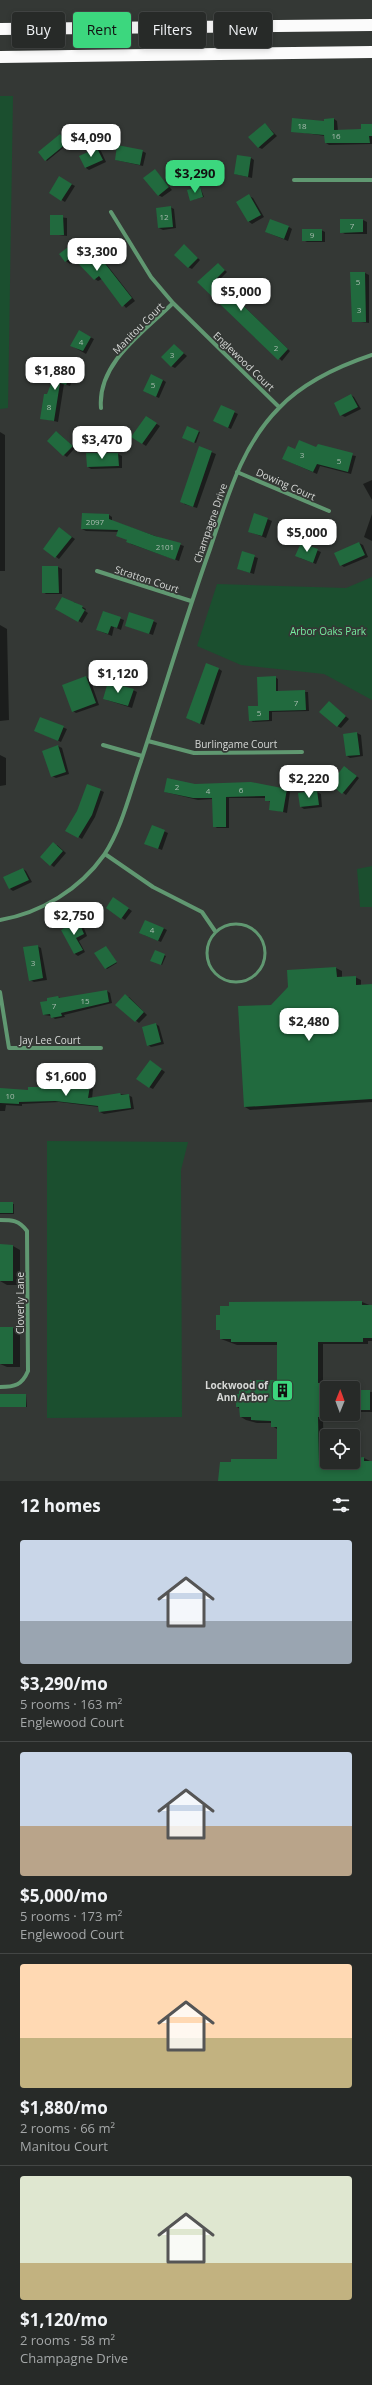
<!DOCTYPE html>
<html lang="en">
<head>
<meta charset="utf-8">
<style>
  :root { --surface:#272a28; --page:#2f3230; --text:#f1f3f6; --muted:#a4a7a8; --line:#434645; --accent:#3cd77e }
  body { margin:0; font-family:"Open Sans",sans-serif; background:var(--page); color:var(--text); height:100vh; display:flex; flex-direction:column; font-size:15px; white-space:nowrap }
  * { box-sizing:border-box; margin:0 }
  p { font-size:13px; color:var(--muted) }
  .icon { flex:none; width:22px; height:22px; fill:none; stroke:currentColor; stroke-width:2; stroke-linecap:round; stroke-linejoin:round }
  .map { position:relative; height:1481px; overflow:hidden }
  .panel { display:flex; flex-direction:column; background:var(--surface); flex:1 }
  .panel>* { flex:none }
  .guide { position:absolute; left:12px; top:12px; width:348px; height:36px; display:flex; gap:8px }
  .needle { width:26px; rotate:1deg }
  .controls { position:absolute; left:320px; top:1381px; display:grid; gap:8px }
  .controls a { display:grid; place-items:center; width:40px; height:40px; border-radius:4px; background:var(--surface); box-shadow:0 2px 6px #0003,0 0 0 1px var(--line); font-size:20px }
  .price { position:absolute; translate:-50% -34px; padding:0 9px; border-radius:8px; background:#fff; color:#222; font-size:13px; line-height:26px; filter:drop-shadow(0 1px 2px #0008) }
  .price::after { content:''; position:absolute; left:50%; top:24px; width:12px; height:9px; margin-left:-6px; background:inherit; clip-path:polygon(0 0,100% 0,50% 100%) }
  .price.active { background:var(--accent); color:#111 }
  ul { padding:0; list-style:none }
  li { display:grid; align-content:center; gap:8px; height:212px; padding:0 20px }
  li+li { border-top:1px solid var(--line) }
  li span { display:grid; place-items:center; height:124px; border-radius:4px; color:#555 }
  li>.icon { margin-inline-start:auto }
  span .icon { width:72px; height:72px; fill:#fffc; stroke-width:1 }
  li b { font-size:17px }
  h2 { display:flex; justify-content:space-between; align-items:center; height:48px; padding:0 20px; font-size:17px }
  .pill { padding:0 14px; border-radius:4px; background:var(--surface); box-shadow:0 2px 6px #0003,0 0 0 1px var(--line); font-size:14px; line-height:36px }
  .pill.active { background:var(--accent); color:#111 }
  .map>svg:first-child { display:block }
  .green { fill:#1b4f2f }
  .shadow { fill:#0007 }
  .building { fill:#216a3e }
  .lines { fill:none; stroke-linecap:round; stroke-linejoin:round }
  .lane { stroke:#609871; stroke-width:3 }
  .street { stroke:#609871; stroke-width:4 }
  .highway { stroke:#fbfbfb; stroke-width:12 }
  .labels { text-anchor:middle; stroke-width:3.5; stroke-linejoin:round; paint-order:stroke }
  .number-label { font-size:8px; fill:#a9bcb0 }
  .street-label { font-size:10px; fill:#d6d8d6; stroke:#343835 }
  .park-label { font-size:10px; fill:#75efa0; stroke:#343835 }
  .poi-label { font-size:10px; font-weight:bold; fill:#d6d8d6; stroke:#343835; text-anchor:end }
</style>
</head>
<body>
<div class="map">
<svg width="372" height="1481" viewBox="0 0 372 1481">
  <rect width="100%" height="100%" fill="#343835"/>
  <!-- green -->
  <path class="green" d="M0,96H13L8,408L0,409Z
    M372,577V700L324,674L241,665L197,646L217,584L346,588Z
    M372,866V907H360L357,869Z
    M47,1141L188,1142L181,1170L182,1417L47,1418Z"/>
  <!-- shadow -->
  <path class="shadow" d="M334,119L337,121L338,131L362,130L372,125V144L329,145L326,143L325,136L292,131Z
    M265,124L277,136L262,149L258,147Z
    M60,135L68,144L47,161L46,160Z
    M97,149L101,151L106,162L89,170L86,168L81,156Z
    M142,151L146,153L143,166L116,160Z
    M251,158L254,160L252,178L235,174Z
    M155,170L172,190L162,197L158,195Z
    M60,178L75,186L65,202L50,193Z
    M200,187L204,197L191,200Z
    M249,196L253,198L264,217L252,224L248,221Z
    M170,207L174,209L176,228L163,230L159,228Z
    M51,216L67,218V236L51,234Z
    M363,220L367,222V234H345L341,232Z
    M289,227L292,229L288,241L266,232Z
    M321,230L325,232V242H307L303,240Z
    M77,242L98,267L103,263L107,265L135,301L126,308L102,279L98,281L95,279L75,259L70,264L66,261L60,255Z
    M187,248L200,260L192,269L188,267Z
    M218,264L227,272L218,281L290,351L282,361L199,282Z
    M351,273H365L369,275V323L353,321Z
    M80,332L94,339L86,354L72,346Z
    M174,345L187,356L175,368L171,366Z
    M74,367L77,369L70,386L64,384L58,422L41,418L47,395Z
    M163,380L166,382L159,398L148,393Z
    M351,395L354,397L361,409L345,417L341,415Z
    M221,406L238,414L231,429L218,423Z
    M149,419L160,426L146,446L132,437Z
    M187,427L200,432L196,443L185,439Z
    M0,432L5,435V571H0Z
    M57,432L75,448L67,457L64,455Z
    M199,447L216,454L197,508L184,504Z
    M316,449L356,456L351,474L320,466L317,474L283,459L296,450Z
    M87,454H118L122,456V468L91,469L88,467Z
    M372,480V500L363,484Z
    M255,514L272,521L266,538L253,533Z
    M372,514V541L364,537Z
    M109,515L112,517V521L184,546L179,561L131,544L119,532L86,531L82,529Z
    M63,531L75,539L59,559L44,548Z
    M359,543L363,545L368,557L344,567L341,565Z
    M302,544L321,552L316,564L300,558Z
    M243,553L258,558L254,574L238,569Z
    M43,567H58L62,569V594H46L43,592Z
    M74,602L86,609L85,611L88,613L82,623L57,609Z
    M103,612L124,620L121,630L114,627L112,636L97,630Z
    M153,621L157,623L153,635L130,627Z
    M0,625L7,629L9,720L0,721Z
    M219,669L222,671L204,725L191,720Z
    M86,677L90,679L99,705L76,713L73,711Z
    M275,677L278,679V692H308L309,711L272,712V721L253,722L250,720Z
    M133,690L137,692L132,708L107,700Z
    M329,702L349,719L341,728L337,726Z
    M41,718L67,729L61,742L39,732Z
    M357,733L361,735L363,756L350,758L347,756Z
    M58,746L62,748L69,774L56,778L52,776Z
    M0,755L6,758V785L0,786Z
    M348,769L359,778L346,795L331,784Z
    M88,785L104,792L95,817L82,839L67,830L78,811Z
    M195,785L287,790L290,792L287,813L270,809L271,802L266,800V798H229V828H217L214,826L213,799L198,800L165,792Z
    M317,792L321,794L322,807L304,809L301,807L299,794Z
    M152,826L168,833L162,850L149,845Z
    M57,845L66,853L54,867L51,865Z
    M23,869L26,871L32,882L13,891L10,889Z
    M117,901L132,911L125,920L107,908Z
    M78,921L82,923L87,936L79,941L85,952L78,956L75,954L62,930Z
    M163,928L167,930L161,942L144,935Z
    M37,946L41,948L47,980L34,982L30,980Z
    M106,947L117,963L107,969L106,968Z
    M155,951L166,956L162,965L151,960Z
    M336,968L342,971V978L355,977L361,980V986L372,985V1102L250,1110L245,1107L272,1006Z
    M107,991L110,993L112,1003L64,1015L65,1017L55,1019L51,1016L44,1015L48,1001L58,997L62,999Z
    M129,997L147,1015L139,1023L116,1005Z
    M156,1024L159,1026L164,1044L151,1047L148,1045Z
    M154,1064L165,1072L153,1089L149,1087Z
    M89,1087L93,1089L92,1099L120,1094L128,1095L132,1097L134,1109L104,1114L100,1112L99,1107L59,1102L22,1104V1106L6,1105L5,1111H0V1089L29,1091Z
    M0,1203L14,1204V1214H0Z
    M0,1245L13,1246L20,1250V1285H7L0,1281Z
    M362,1302L372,1306V1341H368V1344H323V1384H334L339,1387L327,1388V1414H339V1419H323L324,1459H327V1462H353V1459L364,1458L372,1462V1481H219L278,1460L277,1429L272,1426V1423H257L246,1420L241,1417L240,1409L237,1407L240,1395L251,1385L278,1381V1345H237L221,1339L220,1330L217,1329L309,1303Z
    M13,1328L20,1332V1367H7L0,1364Z
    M353,1391L372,1392V1412H353Z
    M0,1395H26L27,1407H0Z"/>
  <!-- building -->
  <path class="building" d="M292,118L324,121V119L334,118V130L361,129V124H372V136H369L370,143H325L324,135L291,132Z
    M265,123L274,134L258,148L248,137Z
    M60,134L67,143L45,161L38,152Z
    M117,145L143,150L140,165L115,160Z
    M97,148L103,160L85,168L79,156Z
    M237,155L251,157L248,177L234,174Z
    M155,169L169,187L158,196L143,178Z
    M59,176L72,184L61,201L49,193Z
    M200,186L203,197L190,201L187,190Z
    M249,194L261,215L248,222L236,202Z
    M171,206L173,227L158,228L156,208Z
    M50,215H63L64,235H50Z
    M270,219L289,226L284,239L265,232Z
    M340,219H363V232L340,233Z
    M302,229H322V241H302Z
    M76,241L97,266L103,261L132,298L122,307L99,276L94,280L72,257L65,262L59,254Z
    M184,244L198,258L188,268L174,255Z
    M218,263L225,270L216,279L288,349L278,360L197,282Z
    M350,272H365L366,322H352Z
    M79,330L91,337L83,351L70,346Z
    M174,344L184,353L171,367L161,357Z
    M60,361L74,367L66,385L60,383L54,421L40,419L44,394H47Z
    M151,374L163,380L156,397L143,391Z
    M351,394L358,407L340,416L334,403Z
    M221,405L235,411L228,428L213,421Z
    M146,416L157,423L142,444L131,437Z
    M187,426L199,431L194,443L182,438Z
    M56,431L73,446L63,456L47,441Z
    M299,440L316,447L318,444L353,453L348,472L317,464L313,472L282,459L288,446L295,449Z
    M199,446L212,451L193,507L180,502Z
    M86,453H118L119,466L87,467Z
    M82,513L109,514V519L155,536L181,543L175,560L126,542L127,540L116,536L118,530L81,529Z
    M254,513L268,518L262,536L248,532Z
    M59,527L72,537L55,558L43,549Z
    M359,542L365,555L340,566L334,553Z
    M301,543L318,549L313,563L295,556Z
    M242,551L255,555L250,573L237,569Z
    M42,566H58L59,593H42Z
    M62,597L83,606L82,608L85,610L78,622L55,609Z
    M103,611L121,617L117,628L111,626L108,634L96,630Z
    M129,612L154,620L149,634L125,626Z
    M206,663L219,668L200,724L186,718Z
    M86,676L96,703L72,712L62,685Z
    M276,676V691L305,690L306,710L269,711V720L249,721L248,706H258L257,677Z
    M108,682L134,689L128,706L103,699Z
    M329,701L346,716L337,727L319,712Z
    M40,717L64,726L58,741L34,731Z
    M357,732L360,755L346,756L343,734Z
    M58,745L66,772L51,777L42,751Z
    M344,766L357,776L342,794L330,784Z
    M167,778L195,784L251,782L287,789L283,812L269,810L270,801H265V796L226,797V827H213L212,798H193L164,792Z
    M87,784L101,789L92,815L78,838L65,831L77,811Z
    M317,790L319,805L300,807L298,793Z
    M152,825L165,830L158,849L144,844Z
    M53,842L63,851L50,866L40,857Z
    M23,868L29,880L9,889L3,877Z
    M113,897L129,908L121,919L106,908Z
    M78,920L84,934L76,938L83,950L74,954L61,930Z
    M145,920L164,928L158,941L139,933Z
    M38,945L43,978L29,981L23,947Z
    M106,946L117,962L105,969L94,953Z
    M155,950L165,954L161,965L150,961Z
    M336,967L337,977L356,976V985L372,984V1099L244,1107L238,1006L271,1005L288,987L287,970Z
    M107,990L109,1002L61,1013L62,1016L51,1018L50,1014L43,1015L40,1002L47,1001V998L58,996L59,998Z
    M125,994L144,1012L135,1022L115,1005Z
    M156,1023L161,1042L147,1046L142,1027Z
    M150,1060L162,1069L149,1088L136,1079Z
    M64,1085L90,1086L88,1098L120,1093L121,1095L129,1094L131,1108L99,1112L98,1106L55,1101L19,1102V1104L0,1103V1088L28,1090V1087H64Z
    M0,1202H13V1213H0Z
    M0,1244L13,1245V1281H0Z
    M362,1301V1305H372V1338H363V1342H318V1383H327V1417H318L319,1462H353V1458L364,1457V1461H372V1481H218L220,1462H231V1459H277V1427H271V1421L251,1420V1417H240L239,1407H236V1394H239V1384H250V1380H277V1342H231V1339H220V1330H216V1315H220V1306H229V1302Z
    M0,1327H13V1364H0Z
    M353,1390H370V1410H353Z
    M0,1394H26V1407H0Z"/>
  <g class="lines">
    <!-- lane -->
    <path class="lane" d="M207 953a29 29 0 1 1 58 0a29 29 0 1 1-58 0Z"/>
    <!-- street -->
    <path class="street" d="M294,180H372
      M111,212L151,277L173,303L279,407
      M101,408C97,363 144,332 173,303
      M237,472L329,511
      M97,571L191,601
      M148,741L194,753L302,752
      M103,745L142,756
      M105,854L153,887L202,912L215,931
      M0,920C41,913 80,889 104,855C122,828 130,792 141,761C164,691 185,619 210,549C227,499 241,446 279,408C304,382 339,366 372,355
      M0,992L9,1048H101
      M0,1220C12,1220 19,1220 27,1231L28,1371C22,1385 15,1387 0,1387"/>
    <!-- highway -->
    <path class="highway" d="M0,29L372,25
      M0,57L372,52"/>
  </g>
  <!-- icons -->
  <defs>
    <symbol id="building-square" viewBox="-11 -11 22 22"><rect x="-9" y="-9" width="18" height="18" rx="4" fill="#3cd77e" stroke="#343835"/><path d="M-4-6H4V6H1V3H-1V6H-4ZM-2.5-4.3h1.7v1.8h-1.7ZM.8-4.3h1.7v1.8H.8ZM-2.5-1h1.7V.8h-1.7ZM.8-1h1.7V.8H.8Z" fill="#111"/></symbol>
  </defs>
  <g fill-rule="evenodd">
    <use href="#building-square" x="270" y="1378" width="25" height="25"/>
  </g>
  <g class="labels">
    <!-- number labels -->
    <g class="number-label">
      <text x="302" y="129">18</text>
      <text x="336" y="139">16</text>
      <text x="164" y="220">12</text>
      <text x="352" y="229">7</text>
      <text x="312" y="238">9</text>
      <text x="358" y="285">5</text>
      <text x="359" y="313">3</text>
      <text x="81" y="345">4</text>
      <text x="276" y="351">2</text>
      <text x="172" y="358">3</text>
      <text x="153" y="388">5</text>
      <text x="49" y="410">8</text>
      <text x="302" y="458">3</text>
      <text x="339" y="464">5</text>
      <text x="95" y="525">2097</text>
      <text x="165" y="550">2101</text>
      <text x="296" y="706">7</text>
      <text x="259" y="716">5</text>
      <text x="177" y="790">2</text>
      <text x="241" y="793">6</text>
      <text x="208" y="794">4</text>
      <text x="152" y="933">4</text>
      <text x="33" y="966">3</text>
      <text x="85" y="1004">15</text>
      <text x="54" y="1009">7</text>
      <text x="10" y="1099">10</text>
    </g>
    <!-- street labels -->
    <g class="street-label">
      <text transform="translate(138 328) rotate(-45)" y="4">Manitou Court</text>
      <text transform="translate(244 361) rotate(44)" y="4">Englewood Court</text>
      <text transform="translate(286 484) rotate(24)" y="4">Dowing Court</text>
      <text transform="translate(210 523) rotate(-71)" y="4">Champagne Drive</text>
      <text transform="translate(147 579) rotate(18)" y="4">Stratton Court</text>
      <text x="236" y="748">Burlingame Court</text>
      <text x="50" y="1044">Jay Lee Court</text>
      <text transform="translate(20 1303) rotate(-90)" y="4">Cloverly Lane</text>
    </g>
    <!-- park labels -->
    <g class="park-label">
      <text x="328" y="635">Arbor Oaks Park</text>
    </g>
    <!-- poi labels -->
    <g class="poi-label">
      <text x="268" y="1389">Lockwood of<tspan x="268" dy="12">Ann Arbor</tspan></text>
    </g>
  </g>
</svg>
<div class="controls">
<a><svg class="needle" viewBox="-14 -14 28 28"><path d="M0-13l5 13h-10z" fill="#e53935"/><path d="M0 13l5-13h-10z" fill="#a4a7a8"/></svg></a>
<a><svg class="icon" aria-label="locate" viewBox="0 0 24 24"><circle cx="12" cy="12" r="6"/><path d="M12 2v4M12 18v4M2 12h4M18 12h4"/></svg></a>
</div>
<b class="price" style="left:91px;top:158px">$4,090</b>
<b class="price active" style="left:195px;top:194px">$3,290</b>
<b class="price" style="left:97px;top:272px">$3,300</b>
<b class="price" style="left:241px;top:312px">$5,000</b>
<b class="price" style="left:55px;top:391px">$1,880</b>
<b class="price" style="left:102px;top:460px">$3,470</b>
<b class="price" style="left:307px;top:553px">$5,000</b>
<b class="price" style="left:118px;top:694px">$1,120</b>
<b class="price" style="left:309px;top:799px">$2,220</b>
<b class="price" style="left:74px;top:936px">$2,750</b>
<b class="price" style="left:309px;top:1042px">$2,480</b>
<b class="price" style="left:66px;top:1097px">$1,600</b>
<div class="guide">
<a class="pill">Buy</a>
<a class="pill active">Rent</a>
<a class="pill">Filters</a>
<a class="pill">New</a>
</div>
</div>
<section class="panel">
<h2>12 homes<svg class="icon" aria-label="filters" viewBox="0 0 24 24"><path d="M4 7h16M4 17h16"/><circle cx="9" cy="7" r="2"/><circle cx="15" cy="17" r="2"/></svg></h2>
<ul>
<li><span style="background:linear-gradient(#c9d6e8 65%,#9aa5b1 0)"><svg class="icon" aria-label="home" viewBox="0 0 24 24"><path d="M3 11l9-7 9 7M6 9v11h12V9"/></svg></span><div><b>$3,290/mo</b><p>5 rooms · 163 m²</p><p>Englewood Court</p></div></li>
<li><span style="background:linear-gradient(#c9d6e8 60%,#b9a48a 0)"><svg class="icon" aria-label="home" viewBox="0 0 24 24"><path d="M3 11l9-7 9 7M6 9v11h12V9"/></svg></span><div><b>$5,000/mo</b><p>5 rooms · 173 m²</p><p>Englewood Court</p></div></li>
<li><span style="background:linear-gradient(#ffd9b3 60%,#c2b280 0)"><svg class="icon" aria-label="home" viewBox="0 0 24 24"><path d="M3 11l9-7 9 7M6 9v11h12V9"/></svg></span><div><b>$1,880/mo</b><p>2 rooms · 66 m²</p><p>Manitou Court</p></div></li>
<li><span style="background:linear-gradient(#dfe7d0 70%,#c2b280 0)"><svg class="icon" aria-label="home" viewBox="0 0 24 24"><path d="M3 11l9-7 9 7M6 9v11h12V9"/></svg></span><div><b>$1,120/mo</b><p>2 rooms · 58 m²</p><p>Champagne Drive</p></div></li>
</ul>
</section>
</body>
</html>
